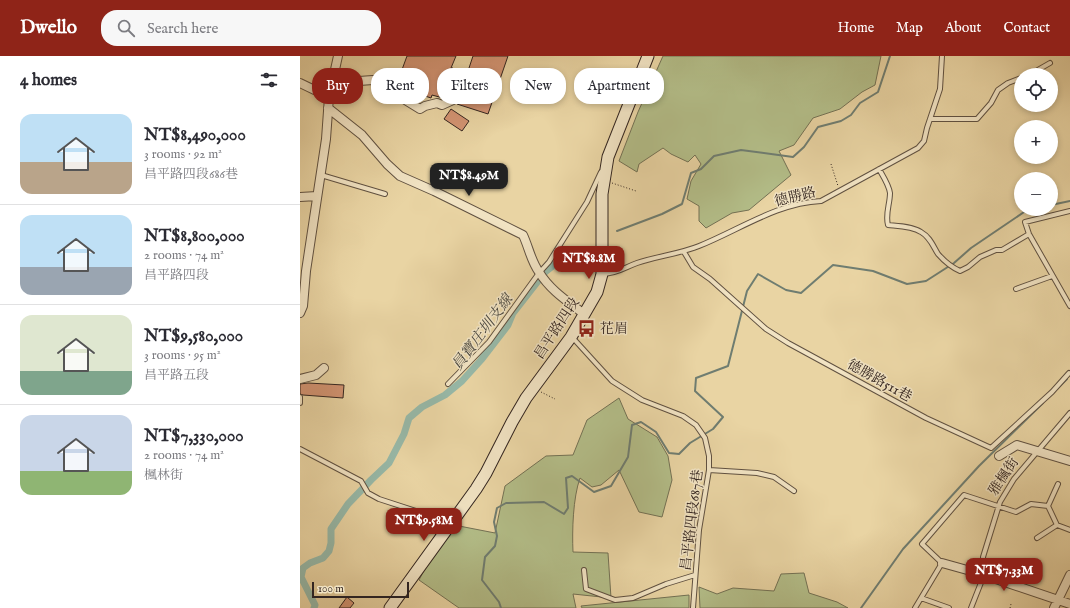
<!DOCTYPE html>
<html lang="en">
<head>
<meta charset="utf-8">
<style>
  :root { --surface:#fff; --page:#f7f7f7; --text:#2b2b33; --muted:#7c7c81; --line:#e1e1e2; --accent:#8f2418 }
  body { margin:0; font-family:"IM FELL English","Noto Serif TC",serif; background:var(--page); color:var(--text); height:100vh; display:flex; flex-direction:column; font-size:15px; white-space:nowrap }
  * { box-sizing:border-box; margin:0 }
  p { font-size:13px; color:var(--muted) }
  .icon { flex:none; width:22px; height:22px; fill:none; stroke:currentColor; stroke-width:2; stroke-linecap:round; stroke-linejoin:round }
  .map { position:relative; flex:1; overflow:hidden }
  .drawer { display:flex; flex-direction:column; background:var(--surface); width:300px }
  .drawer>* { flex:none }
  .hud { position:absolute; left:12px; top:12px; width:380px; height:36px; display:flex; gap:8px }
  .tools { position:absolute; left:714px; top:12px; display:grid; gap:8px }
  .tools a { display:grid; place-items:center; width:44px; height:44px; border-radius:50%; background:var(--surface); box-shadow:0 2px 6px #0003; font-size:20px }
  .scale { position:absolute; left:12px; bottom:10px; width:97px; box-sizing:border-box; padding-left:4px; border:2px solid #332520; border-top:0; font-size:11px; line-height:14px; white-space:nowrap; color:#332520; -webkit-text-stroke:3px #f1e3c3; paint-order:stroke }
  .price { position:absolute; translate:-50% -34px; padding:0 9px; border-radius:8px; background:var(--accent); color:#fff; font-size:13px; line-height:26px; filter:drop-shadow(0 1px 2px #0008) }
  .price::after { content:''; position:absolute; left:50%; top:24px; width:12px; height:9px; margin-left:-6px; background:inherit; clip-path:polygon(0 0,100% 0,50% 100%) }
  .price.on { background:#222; color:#fff }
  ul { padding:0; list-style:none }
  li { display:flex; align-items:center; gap:12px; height:100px; padding:0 20px }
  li+li { border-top:1px solid var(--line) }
  li span { display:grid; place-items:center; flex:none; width:112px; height:80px; border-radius:12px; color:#555 }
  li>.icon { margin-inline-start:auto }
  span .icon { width:48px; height:48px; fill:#fffc; stroke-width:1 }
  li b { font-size:17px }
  h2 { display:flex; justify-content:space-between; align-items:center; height:48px; padding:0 20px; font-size:17px }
  .pill { padding:0 14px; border-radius:16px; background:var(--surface); box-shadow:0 2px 6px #0003; font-size:14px; line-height:36px }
  .pill.on { background:var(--accent); color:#fff }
  header { display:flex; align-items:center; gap:24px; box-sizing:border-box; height:56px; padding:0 20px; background:var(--accent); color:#fff }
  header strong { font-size:19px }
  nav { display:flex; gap:22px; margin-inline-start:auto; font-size:14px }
  .search { width:280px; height:36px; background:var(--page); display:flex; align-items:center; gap:10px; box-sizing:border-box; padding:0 14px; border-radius:16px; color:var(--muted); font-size:15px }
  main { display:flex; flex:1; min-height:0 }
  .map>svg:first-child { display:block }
  .green { fill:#b3bd88; stroke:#737154 }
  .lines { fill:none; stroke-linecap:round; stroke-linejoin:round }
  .stream { stroke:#6f7d71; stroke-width:2 }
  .canal { stroke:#97b8a7; stroke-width:7 }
  .building { fill:#d39473; stroke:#332520 }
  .lane-casing { stroke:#605141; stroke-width:6 }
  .street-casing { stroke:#605141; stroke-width:10 }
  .secondary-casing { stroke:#332520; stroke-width:13 }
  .path { stroke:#332520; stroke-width:1; stroke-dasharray:1 2; stroke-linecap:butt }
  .lane { stroke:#f1e3c3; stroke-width:4 }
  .street { stroke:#f1e3c3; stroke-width:8 }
  .secondary { stroke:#f1e3c3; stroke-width:11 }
  .labels { text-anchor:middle; stroke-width:3; stroke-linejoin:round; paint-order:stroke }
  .street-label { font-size:14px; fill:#332520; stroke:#f1e3c3 }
  .poi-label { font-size:14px; fill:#332520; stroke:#f1e3c3; text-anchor:start }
  .water-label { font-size:15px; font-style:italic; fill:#4c4a42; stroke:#f1e3c3 }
</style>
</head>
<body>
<header>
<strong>Dwello</strong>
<div class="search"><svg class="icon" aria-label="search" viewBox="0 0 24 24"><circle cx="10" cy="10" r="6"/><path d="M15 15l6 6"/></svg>Search here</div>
<nav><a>Home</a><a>Map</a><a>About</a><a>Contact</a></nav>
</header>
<main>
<section class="drawer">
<h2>4 homes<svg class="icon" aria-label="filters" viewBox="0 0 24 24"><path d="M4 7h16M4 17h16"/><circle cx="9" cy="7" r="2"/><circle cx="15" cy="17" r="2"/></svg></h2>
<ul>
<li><span style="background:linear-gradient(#bfe0f5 60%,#b9a48a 0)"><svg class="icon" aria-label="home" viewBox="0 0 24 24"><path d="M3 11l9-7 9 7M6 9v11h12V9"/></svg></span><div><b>NT$8,490,000</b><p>3 rooms · 92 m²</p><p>昌平路四段686巷</p></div></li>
<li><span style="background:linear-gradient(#bfe0f5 65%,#9aa5b1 0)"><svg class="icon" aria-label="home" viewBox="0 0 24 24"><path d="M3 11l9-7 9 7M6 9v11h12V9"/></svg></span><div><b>NT$8,800,000</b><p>2 rooms · 74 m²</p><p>昌平路四段</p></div></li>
<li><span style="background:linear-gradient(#dfe7d0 70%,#7fa58c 0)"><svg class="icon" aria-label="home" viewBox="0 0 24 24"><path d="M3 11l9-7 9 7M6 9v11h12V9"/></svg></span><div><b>NT$9,580,000</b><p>3 rooms · 95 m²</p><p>昌平路五段</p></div></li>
<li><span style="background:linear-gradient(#c9d6e8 70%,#8fb573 0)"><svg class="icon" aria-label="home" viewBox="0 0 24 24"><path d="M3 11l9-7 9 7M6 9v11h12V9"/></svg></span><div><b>NT$7,330,000</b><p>2 rooms · 74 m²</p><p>楓林街</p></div></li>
</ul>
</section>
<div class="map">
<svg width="770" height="552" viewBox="0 0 770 552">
  <rect width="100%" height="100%" fill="#e9d4a3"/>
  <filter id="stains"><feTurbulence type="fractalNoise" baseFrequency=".005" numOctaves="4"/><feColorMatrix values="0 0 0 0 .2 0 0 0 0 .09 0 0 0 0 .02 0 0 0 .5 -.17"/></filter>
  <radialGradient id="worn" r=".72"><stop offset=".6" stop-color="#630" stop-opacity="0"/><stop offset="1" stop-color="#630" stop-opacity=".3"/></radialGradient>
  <!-- green -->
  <path class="green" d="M363,0H581L575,29L562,36L540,53L513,62L494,89L479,95L491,119L449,154L432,157L406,172L399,165V150L387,143L391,125L401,108L395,99L388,106L371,98L363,92L339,108L337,116L319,105L338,56Z
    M319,342L328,363L357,381L368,400L372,424L362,461L339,456L319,414L301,429L292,431L280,422C273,442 272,474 273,496L308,497L311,542L273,538L276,552H159L119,524L144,477L154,469L195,477L205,430L246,400L273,399L287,364Z
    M504,517L509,537L537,546L548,552H400L399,531L417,538L433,532L474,535L481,518Z
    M389,539V552H282L281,550Z"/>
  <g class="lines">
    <!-- stream -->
    <path class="stream" d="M751,149L770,145
      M317,175L362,158L382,148L391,117L401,113L414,100L441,94L493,101L504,91L518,71L541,65L551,59L560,47L578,36L590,0
      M757,333L767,323
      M201,552L199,546L182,524L185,501L195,490L197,480L194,466L197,452L206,447L244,446L264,458L268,452L266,422L272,420L294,436L311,430L328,401L332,369L341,366L356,376L369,397L379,398L390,387L413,373L423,361L395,335L396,322L428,310L447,235L458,218L486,234L501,237L533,209L573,215L607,228L626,225L654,207L671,192L727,154L731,153
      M561,552L603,493L679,410L743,347"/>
    <!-- canal -->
    <path class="canal" d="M14,552L15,549L1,521L3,512L10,507L23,502L29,495L31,487V473L48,448L71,424L89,407L104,378L109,362L122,351L145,339L162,325L181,304L208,269L213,257L245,216L263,202L289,194"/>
  </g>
  <!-- building -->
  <path class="building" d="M107,0H156L151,12H153L143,42L132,39L131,42L96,30Z
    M173,0H208L188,58L157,48Z
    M151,53L169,65L162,75L144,63Z
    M8,327L44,329L43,342L3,339L0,338V328Z
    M47,541L54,547L50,552H39Z"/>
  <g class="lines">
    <defs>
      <path id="lane" d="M729,19L750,7
        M630,63H677L691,47L698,34L708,27L721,22
        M579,113C583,120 589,129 590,137C590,148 585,158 588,169C598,170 612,170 621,176C630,181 633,190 638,198C645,206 651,211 660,215L668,211L680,201L696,194H702L729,178
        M21,119L85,138
        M770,155L725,166L729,178L770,250
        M384,196L393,211L410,223L466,273L488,287L626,362L691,392L752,336L769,317
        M303,218C319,217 323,212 337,207C358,200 379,198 399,190C439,174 477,147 521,145L618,92L624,85L627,72L640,33L642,0
        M716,233L752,220
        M272,281L312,325L342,344L383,360L396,369L405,382L409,400V414L399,474L393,552
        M148,328L189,286L239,217L249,206L287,146L301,116
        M0,341V347
        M0,393L61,425L68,437L79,443L122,457L134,463L145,474
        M409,414L457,417L474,421L494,435
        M748,450L758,428
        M737,482L757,469
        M284,514L286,533L315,544L333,542L366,528L395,519
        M621,542L649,552
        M615,552L642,507L622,488L664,439L716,456L731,448L748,450L757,469L770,474
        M671,552L684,519L683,501L700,446L714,423L770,357"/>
      <path id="street" d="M0,27L29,41L35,42L43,32L59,25L73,24L120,53L125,50L137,47L142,49L153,44
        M28,52L62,79L87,108L100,120L134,135L223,179C229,192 231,205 239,216C250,234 267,245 284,258
        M0,141L17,140
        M0,257L3,250L6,215L26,83L29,41L38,0
        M0,323L16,319L24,312
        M699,400L717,389L770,405
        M642,507L678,517L770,548
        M754,552L770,519"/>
      <path id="secondary" d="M90,552L176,433L186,417L212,366L226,342L271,281L297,236L302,218V138L308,101L348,0"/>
    </defs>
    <!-- lane casing -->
    <use href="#lane" class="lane-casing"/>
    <!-- street casing -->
    <use href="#street" class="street-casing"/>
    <!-- secondary casing -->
    <use href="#secondary" class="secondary-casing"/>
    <!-- path -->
    <path class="path" d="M531,108L538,130
      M312,127L336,135
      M241,336L255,343
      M710,552L711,548"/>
    <!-- lane -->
    <use href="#lane" class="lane"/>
    <!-- street -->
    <use href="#street" class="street"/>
    <!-- secondary -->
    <use href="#secondary" class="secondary"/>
  </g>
  <!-- icons -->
  <defs>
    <symbol id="bus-bare" viewBox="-9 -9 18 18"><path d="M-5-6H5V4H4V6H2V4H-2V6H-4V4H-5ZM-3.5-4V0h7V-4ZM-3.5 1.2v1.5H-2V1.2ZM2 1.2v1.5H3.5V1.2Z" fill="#8f2418" stroke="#f1e3c3" stroke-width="2.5" paint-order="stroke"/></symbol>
  </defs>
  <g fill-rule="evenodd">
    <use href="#bus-bare" x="274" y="260" width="25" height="25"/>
  </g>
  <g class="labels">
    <!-- street labels -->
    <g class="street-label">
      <text transform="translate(495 140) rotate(-14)" y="5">德勝路</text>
      <text transform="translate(256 272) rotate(-57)" y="5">昌平路四段</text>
      <text transform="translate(580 324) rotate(29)" y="5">德勝路511巷</text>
      <text transform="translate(703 420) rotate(-56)" y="5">雅楓街</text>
      <text transform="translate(391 464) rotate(-83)" y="5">昌平路四段687巷</text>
    </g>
    <!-- poi labels -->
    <g class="poi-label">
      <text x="300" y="277">花眉</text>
    </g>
    <!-- water labels -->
    <g class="water-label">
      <text transform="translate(182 276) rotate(-53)" y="5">員寶庄圳支線</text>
    </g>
  </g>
  <rect width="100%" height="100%" filter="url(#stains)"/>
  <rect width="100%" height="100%" fill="url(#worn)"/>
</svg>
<div class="tools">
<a><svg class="icon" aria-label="locate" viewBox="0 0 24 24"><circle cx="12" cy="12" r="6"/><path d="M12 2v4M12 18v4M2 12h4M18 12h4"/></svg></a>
<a>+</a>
<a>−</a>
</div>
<div class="scale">100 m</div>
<b class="price on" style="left:169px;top:141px">NT$8.49M</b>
<b class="price" style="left:289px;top:224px">NT$8.8M</b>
<b class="price" style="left:124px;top:486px">NT$9.58M</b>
<b class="price" style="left:704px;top:536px">NT$7.33M</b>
<div class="hud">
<a class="pill on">Buy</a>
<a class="pill">Rent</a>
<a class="pill">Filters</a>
<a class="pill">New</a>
<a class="pill">Apartment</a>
</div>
</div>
</main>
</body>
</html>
